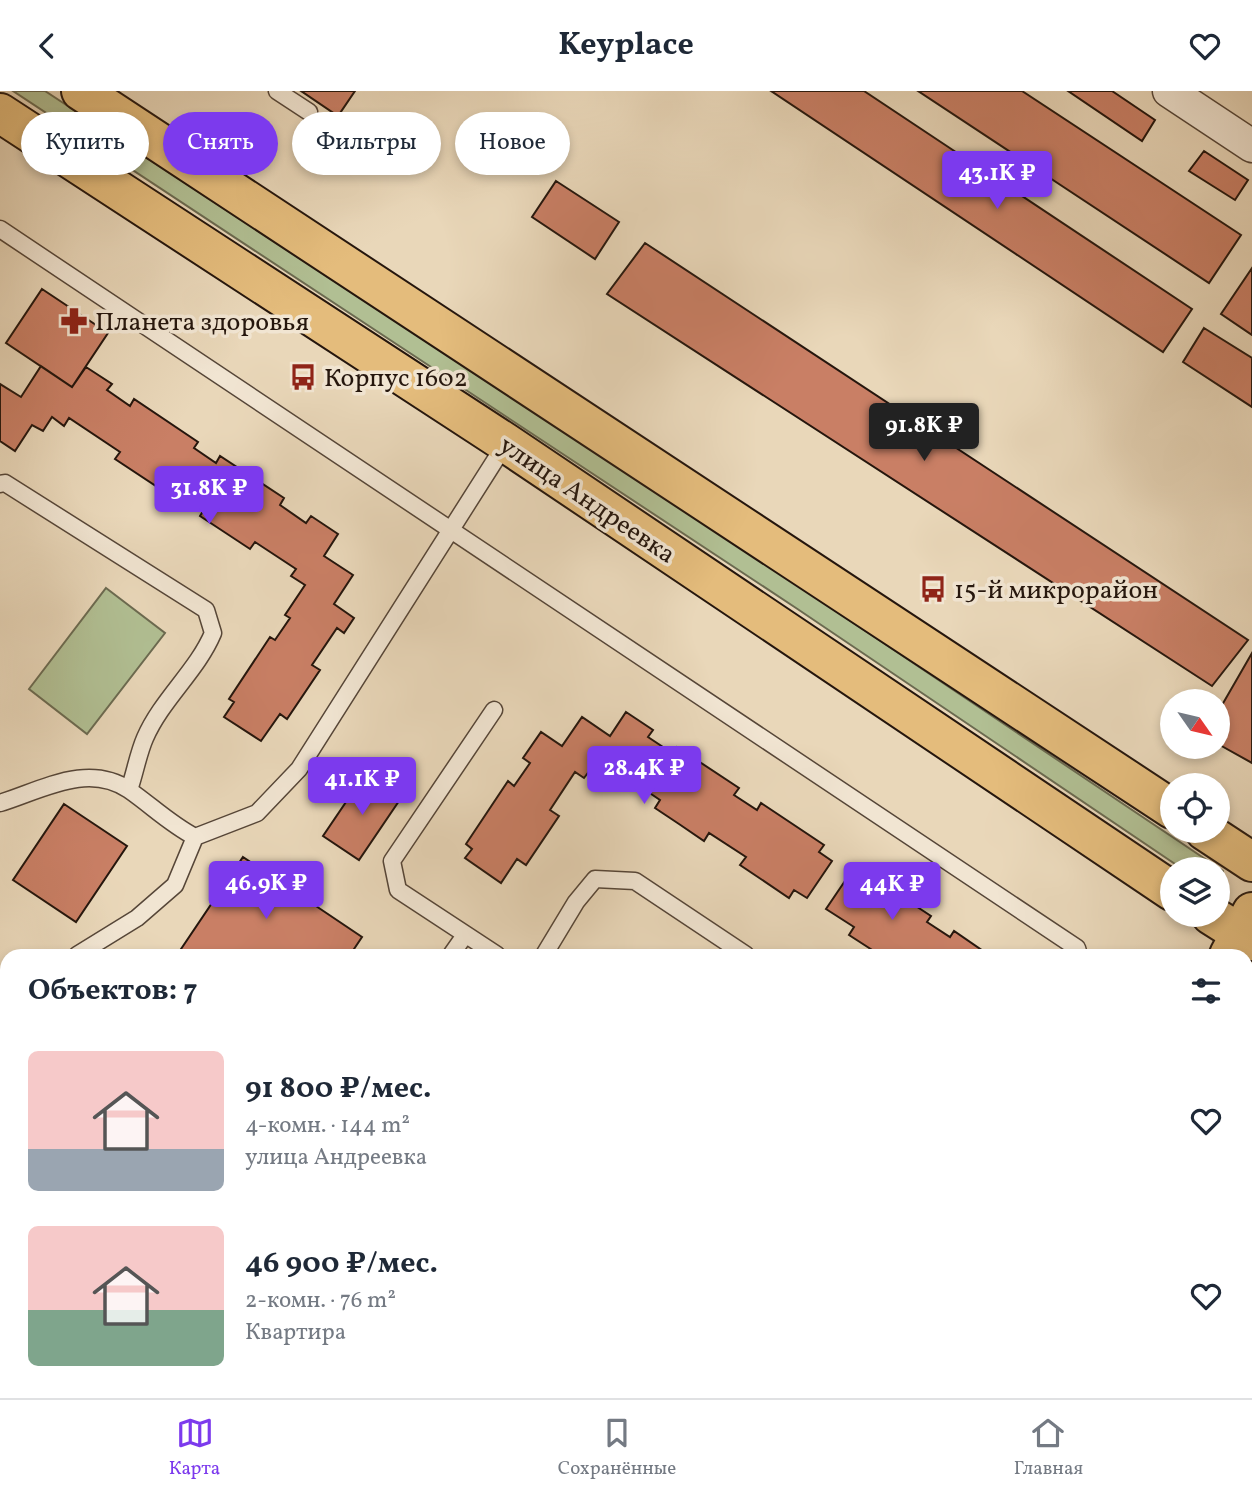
<!DOCTYPE html>
<html lang="ru">
<head>
<meta charset="utf-8">
<style>
  :root { --surface:#fff; --page:#f6f6f7; --text:#1f2937; --muted:#747a83; --line:#e0e1e3; --accent:#7c3aed }
  body { margin:0; font-family:Vollkorn,serif; background:var(--page); color:var(--text); height:100vh; display:flex; flex-direction:column; font-size:26px; white-space:nowrap }
  * { box-sizing:border-box; margin:0 }
  p { font-size:23px; color:var(--muted) }
  .icon { flex:none; width:38px; height:38px; fill:none; stroke:currentColor; stroke-width:2; stroke-linecap:round; stroke-linejoin:round }
  .map { position:relative; flex:1; overflow:hidden }
  .panel { position:absolute; left:0px; top:858px; width:1253px; height:450px; display:flex; flex-direction:column; background:var(--surface); border-radius:21px 21px 0 0; box-shadow:0 4px 10px #0003 }
  .panel>* { flex:none }
  .hud { position:absolute; left:21px; top:21px; width:700px; height:63px; display:flex; gap:14px }
  .needle { width:46px; rotate:124deg }
  .controls { position:absolute; left:1160px; top:598px; display:grid; gap:14px }
  .controls a { display:grid; place-items:center; width:70px; height:70px; border-radius:50%; background:var(--surface); box-shadow:0 4px 10px #0003; font-size:35px }
  .price { position:absolute; translate:-50% -60px; padding:0 16px; border-radius:7px; background:var(--accent); color:#fff; font-size:23px; line-height:46px; filter:drop-shadow(0 2px 4px #0008) }
  .price::after { content:''; position:absolute; left:50%; top:42px; width:21px; height:16px; margin-left:-10px; background:inherit; clip-path:polygon(0 0,100% 0,50% 100%) }
  .price.selected { background:#222; color:#fff }
  ul { padding:0; list-style:none }
  li { display:flex; align-items:center; gap:21px; height:175px; padding:0 28px }
  li span { display:grid; place-items:center; flex:none; width:196px; height:140px; border-radius:10px; color:#555 }
  li>.icon { margin-inline-start:auto }
  span .icon { width:84px; height:84px; fill:#fffc; stroke-width:1 }
  li b { font-size:30px }
  h2 { display:flex; justify-content:space-between; align-items:center; height:84px; padding:0 28px; font-size:30px }
  .tag { padding:0 24px; border-radius:32px; background:var(--surface); box-shadow:0 4px 10px #0003; font-size:24px; line-height:63px }
  .tag.selected { background:var(--accent); color:#fff }
  header { display:flex; justify-content:space-between; align-items:center; height:91px; padding:0 28px; background:var(--surface); font-size:32px; font-weight:700 }
  .tab-bar { display:flex; justify-content:space-around; align-items:center; height:98px; border-top:2px solid var(--line); background:var(--surface); font-size:19px; color:var(--muted) }
  .tab-bar a { display:grid; justify-items:center; gap:4px }
  .tab-bar .selected { color:var(--accent) }
  .map>svg:first-child { display:block }
  .green { fill:#b1bf93; stroke:#6b6a50; stroke-width:2 }
  .building { fill:#c97f65; stroke:#25160d; stroke-width:2 }
  .lines { fill:none; stroke-linecap:round; stroke-linejoin:round }
  .service-casing { stroke:#564638; stroke-width:19 }
  .minor-casing { stroke:#564638; stroke-width:35 }
  .primary-casing { stroke:#25160d; stroke-width:42 }
  .service { stroke:#f1e5d2; stroke-width:16 }
  .minor { stroke:#f1e5d2; stroke-width:32 }
  .primary { stroke:#e4bc7c; stroke-width:38 }
  .labels { text-anchor:middle; stroke-width:7; stroke-linejoin:round; paint-order:stroke }
  .poi-label { font-size:26px; fill:#25160d; stroke:#f1e5d2; text-anchor:start }
  .street-label { font-size:26px; fill:#25160d; stroke:#f1e5d2 }
</style>
</head>
<body>
<header><svg class="icon" aria-label="back" viewBox="0 0 24 24"><path d="M15 5l-7 7 7 7"/></svg>Keyplace<svg class="icon" aria-label="heart" viewBox="0 0 24 24"><path d="M12 20l-8-8c-3-5 5-10 8-4 3-6 11-1 8 4z"/></svg></header>
<div class="map">
<svg width="1252" height="1307" viewBox="0 0 1252 1307">
  <rect width="100%" height="100%" fill="#e9d7b9"/>
  <filter id="stains"><feTurbulence type="fractalNoise" baseFrequency=".00286" numOctaves="4"/><feColorMatrix values="0 0 0 0 .2 0 0 0 0 .09 0 0 0 0 .02 0 0 0 .5 -.17"/></filter>
  <radialGradient id="worn" r=".72"><stop offset=".6" stop-color="#630" stop-opacity="0"/><stop offset="1" stop-color="#630" stop-opacity=".3"/></radialGradient>
  <!-- green -->
  <path class="green" d="M13,0H45L809,502L1223,780V788L1218,795V779H1184L796,517Z
    M106,497L165,542L87,643L29,598Z
    M0,989L3,990L7,1011V1097L0,1098Z
    M266,1300H441L436,1307H266Z"/>
  <!-- building -->
  <path class="building" d="M301,0H355L338,25Z
    M771,0H864L1192,218L1163,261Z
    M918,0H1022L1241,144L1209,192Z
    M1068,0H1112L1155,29L1142,50Z
    M1204,60L1248,89L1235,109L1189,80Z
    M556,90L619,131L595,168L532,126Z
    M645,152L1248,549L1212,595L607,203Z
    M1252,177V244L1221,223Z
    M42,198L108,242L72,296L6,252Z
    M1204,237L1252,267V316L1183,271Z
    M41,275L72,296L86,276L112,293L107,299L130,315L134,308L198,351L194,357L216,372L220,365L284,407L280,414L306,432L311,425L338,443L324,465L353,484L334,513L354,527L344,542L337,537L312,574L320,579L287,628L280,623L261,650L224,626L234,611L229,608L270,546L275,549L290,527L285,524L305,494L291,485L296,478L255,451L250,458L200,425L205,417L169,394L165,401L115,368L120,361L69,327L64,335L52,326L43,340L32,334L15,360L0,350V293L21,306Z
    M1252,562V672L1218,653V621Z
    M626,621L653,639L648,646L672,662L677,656L739,697L734,704L757,719L761,712L824,754L819,761L832,770L807,807L794,799L789,807L740,774L746,766L709,742L704,750L679,733L655,717L660,709L611,676L606,684L593,675L584,687L575,681L550,719L559,725L526,774L517,768L501,792L465,767L472,758L466,753L508,690L514,695L530,672L523,667L541,641L562,655L582,626L610,645Z
    M365,683L401,707L359,769L323,745Z
    M64,713L127,755L76,831L13,789Z
    M243,766L362,846L350,864H177Z
    M851,781L866,790L870,785L931,825L927,831L950,846L954,840L983,860L979,864H880L849,844L854,836L826,818Z
    M1246,1263L1252,1267V1289L1246,1298Z
    M0,1283L7,1287V1300H27L37,1307H0Z
    M1144,1300H1244L1240,1307H1139Z"/>
  <g class="lines">
    <defs>
      <path id="service" d="M277,0L309,21
        M0,138L1077,857L1079,864
        M0,393L5,392L206,519L213,542C197,580 162,608 145,647C138,663 135,682 129,699
        M494,619L392,770L398,799L497,864
        M0,712C42,699 88,671 129,699C152,715 170,733 195,746L257,722L299,678L506,352
        M77,864L137,827L175,794L195,746
        M451,864L465,844
        M544,864L576,811L595,788L635,790L746,864
        M0,916L7,921
        M1246,1117L1252,1102
        M1246,1186L1252,1192
        M615,1300L627,1307
        M463,1307L467,1300
        M829,1307L834,1300
        M1105,1307L1110,1300"/>
      <path id="minor" d="M1169,0L1252,55"/>
      <path id="primary" d="M81,0L1172,718
        M0,22L506,352L1172,800
        M1205,740L1252,771
        M1211,824L1252,850
        M1229,864L1252,821
        M941,1307L946,1300
        M975,1307L980,1300"/>
    </defs>
    <!-- service casing -->
    <use href="#service" class="service-casing"/>
    <!-- minor casing -->
    <use href="#minor" class="minor-casing"/>
    <!-- primary casing -->
    <use href="#primary" class="primary-casing"/>
    <!-- service -->
    <use href="#service" class="service"/>
    <!-- minor -->
    <use href="#minor" class="minor"/>
    <!-- primary -->
    <use href="#primary" class="primary"/>
  </g>
  <!-- icons -->
  <defs>
    <symbol id="pharmacy-bare" viewBox="-9 -9 18 18"><path d="M-2-6h4v4h4v4h-4v4h-4v-4h-4v-4h4Z" fill="#8f2418" stroke="#f1e5d2" stroke-width="2.5" paint-order="stroke"/></symbol>
    <symbol id="bus-bare" viewBox="-9 -9 18 18"><path d="M-5-6H5V4H4V6H2V4H-2V6H-4V4H-5ZM-3.5-4V0h7V-4ZM-3.5 1.2v1.5H-2V1.2ZM2 1.2v1.5H3.5V1.2Z" fill="#8f2418" stroke="#f1e5d2" stroke-width="2.5" paint-order="stroke"/></symbol>
  </defs>
  <g fill-rule="evenodd">
    <use href="#pharmacy-bare" x="55" y="211" width="38" height="38"/>
    <use href="#bus-bare" x="284" y="267" width="38" height="38"/>
    <use href="#bus-bare" x="914" y="479" width="38" height="38"/>
  </g>
  <g class="labels">
    <!-- poi labels -->
    <g class="poi-label">
      <text x="95" y="239">Планета здоровья</text>
      <text x="324" y="295">Корпус 1602</text>
      <text x="954" y="507">15-й микрорайон</text>
    </g>
    <!-- street labels -->
    <g class="street-label">
      <text transform="translate(588 408) rotate(34)" y="9">улица Андреевка</text>
    </g>
  </g>
  <rect width="100%" height="100%" filter="url(#stains)"/>
  <rect width="100%" height="100%" fill="url(#worn)"/>
</svg>
<div class="controls">
<a><svg class="needle" viewBox="-14 -14 28 28"><path d="M0-13l5 13h-10z" fill="#e53935"/><path d="M0 13l5-13h-10z" fill="#747a83"/></svg></a>
<a><svg class="icon" aria-label="locate" viewBox="0 0 24 24"><circle cx="12" cy="12" r="6"/><path d="M12 2v4M12 18v4M2 12h4M18 12h4"/></svg></a>
<a><svg class="icon" aria-label="layers" viewBox="0 0 24 24"><path d="M12 4l9 5-9 5-9-5zM3 14l9 5 9-5"/></svg></a>
</div>
<b class="price" style="left:997px;top:120px">43.1K ₽</b>
<b class="price selected" style="left:924px;top:372px">91.8K ₽</b>
<b class="price" style="left:209px;top:435px">31.8K ₽</b>
<b class="price" style="left:644px;top:715px">28.4K ₽</b>
<b class="price" style="left:362px;top:726px">41.1K ₽</b>
<b class="price" style="left:266px;top:830px">46.9K ₽</b>
<b class="price" style="left:892px;top:831px">44K ₽</b>
<div class="hud">
<a class="tag">Купить</a>
<a class="tag selected">Снять</a>
<a class="tag">Фильтры</a>
<a class="tag">Новое</a>
</div>
<section class="panel">
<h2>Объектов: 7<svg class="icon" aria-label="filters" viewBox="0 0 24 24"><path d="M4 7h16M4 17h16"/><circle cx="9" cy="7" r="2"/><circle cx="15" cy="17" r="2"/></svg></h2>
<ul>
<li><span style="background:linear-gradient(#f6c9c9 70%,#9aa5b1 0)"><svg class="icon" aria-label="home" viewBox="0 0 24 24"><path d="M3 11l9-7 9 7M6 9v11h12V9"/></svg></span><div><b>91 800 ₽/мес.</b><p>4-комн. · 144 m²</p><p>улица Андреевка</p></div><svg class="icon" aria-label="heart" viewBox="0 0 24 24"><path d="M12 20l-8-8c-3-5 5-10 8-4 3-6 11-1 8 4z"/></svg></li>
<li><span style="background:linear-gradient(#f6c9c9 60%,#7fa58c 0)"><svg class="icon" aria-label="home" viewBox="0 0 24 24"><path d="M3 11l9-7 9 7M6 9v11h12V9"/></svg></span><div><b>46 900 ₽/мес.</b><p>2-комн. · 76 m²</p><p>Квартира</p></div><svg class="icon" aria-label="heart" viewBox="0 0 24 24"><path d="M12 20l-8-8c-3-5 5-10 8-4 3-6 11-1 8 4z"/></svg></li>
</ul>
</section>
</div>
<nav class="tab-bar">
<a class="selected"><svg class="icon" aria-label="map" viewBox="0 0 24 24"><path d="M3 6l6-2 6 2 6-2v14l-6 2-6-2-6 2zM9 4v14M15 6v14"/></svg>Карта</a>
<a><svg class="icon" aria-label="saved" viewBox="0 0 24 24"><path d="M7 4h10v16l-5-4-5 4z"/></svg>Сохранённые</a>
<a><svg class="icon" aria-label="home" viewBox="0 0 24 24"><path d="M3 11l9-7 9 7M6 9v11h12V9"/></svg>Главная</a>
</nav>
</body>
</html>
